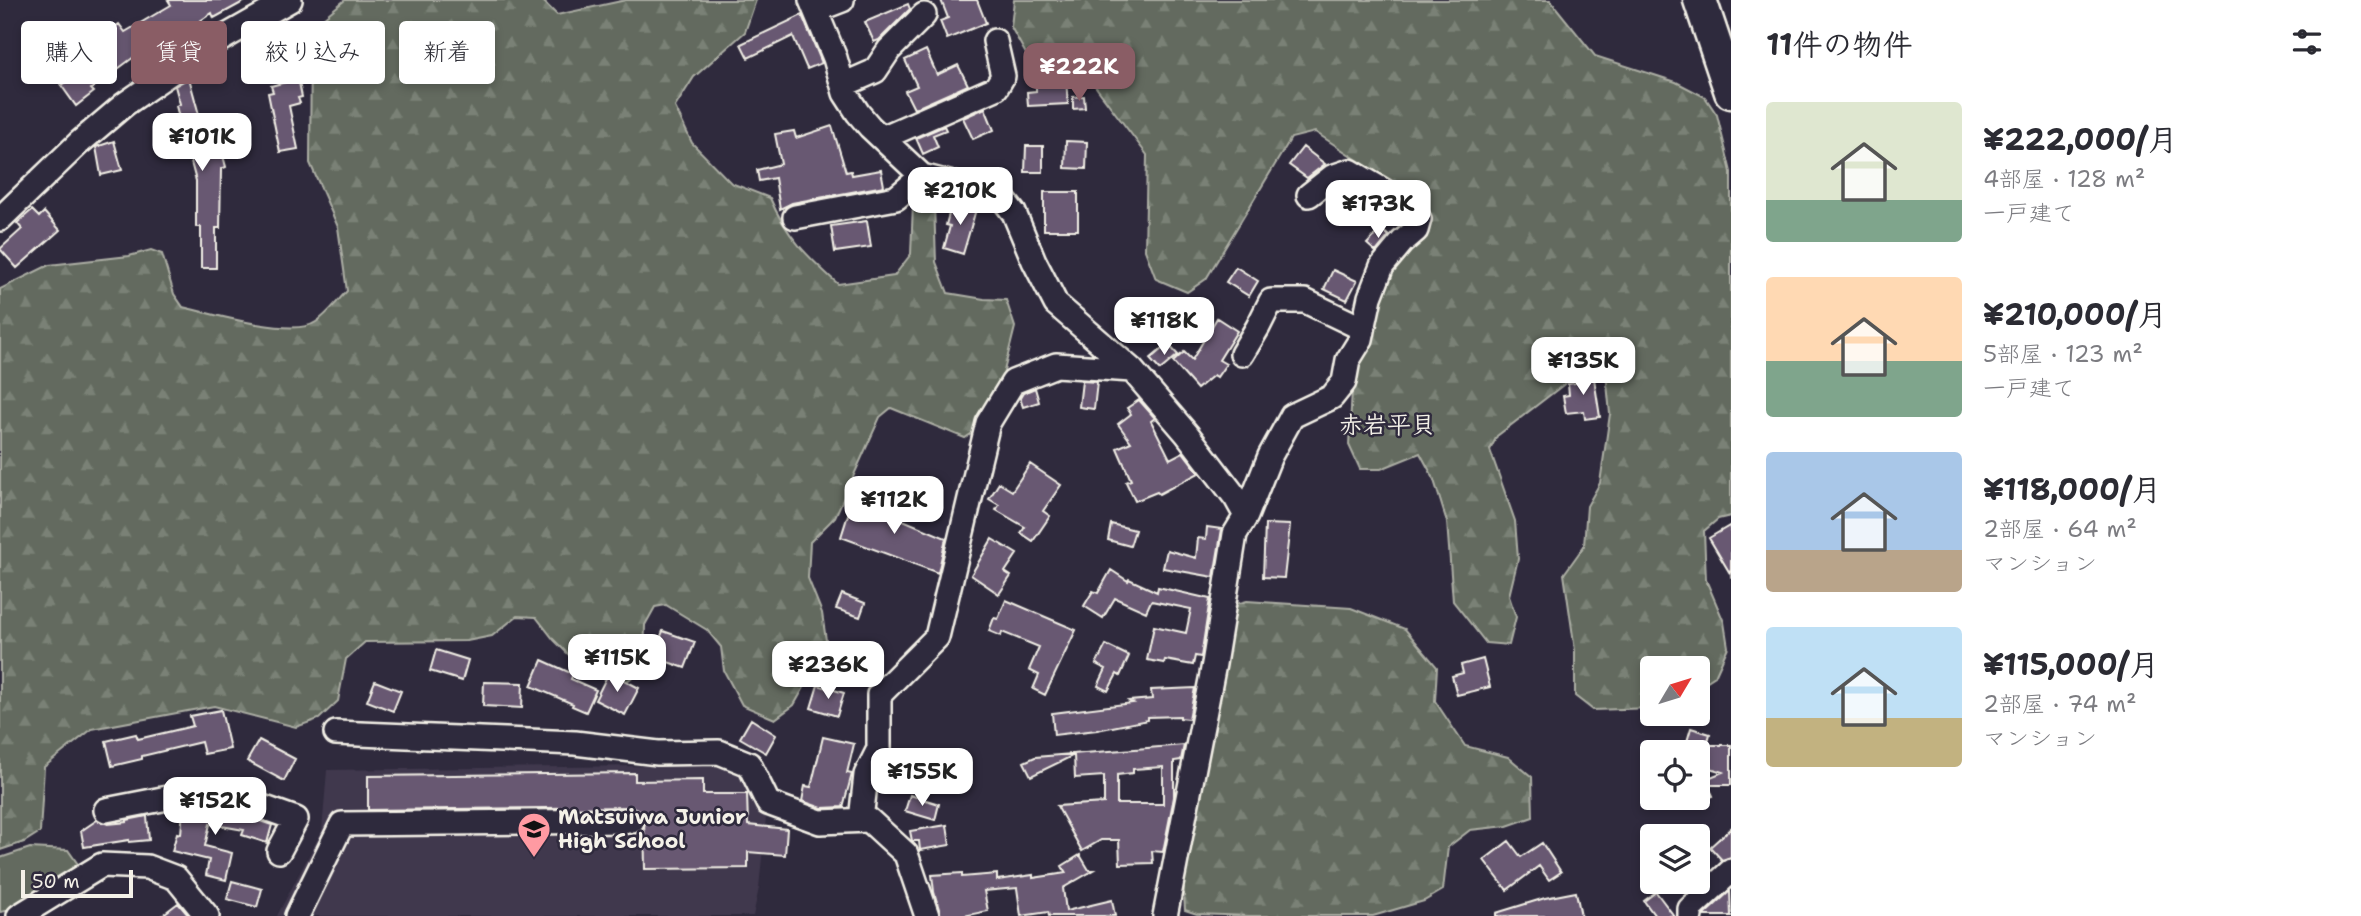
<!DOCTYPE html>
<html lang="ja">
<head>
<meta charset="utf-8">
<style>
  :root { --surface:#fff; --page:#f7f7f7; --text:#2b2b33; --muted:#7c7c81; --accent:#8a5d65 }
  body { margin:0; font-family:"Shantell Sans","Klee One",sans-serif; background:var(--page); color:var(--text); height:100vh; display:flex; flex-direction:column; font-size:26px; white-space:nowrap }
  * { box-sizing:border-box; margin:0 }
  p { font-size:23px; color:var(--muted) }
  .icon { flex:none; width:38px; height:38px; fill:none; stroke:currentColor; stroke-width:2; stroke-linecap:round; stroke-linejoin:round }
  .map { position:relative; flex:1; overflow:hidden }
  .drawer { display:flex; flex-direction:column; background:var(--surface); width:630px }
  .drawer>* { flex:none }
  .top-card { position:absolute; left:21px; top:21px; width:665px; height:63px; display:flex; gap:14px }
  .needle { width:46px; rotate:52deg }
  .tools { position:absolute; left:1640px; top:656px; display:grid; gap:14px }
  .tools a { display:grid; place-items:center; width:70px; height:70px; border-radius:7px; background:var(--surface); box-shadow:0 4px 10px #0003; font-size:35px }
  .scale { position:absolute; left:21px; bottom:18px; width:112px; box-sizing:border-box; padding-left:7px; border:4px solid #f4f1e8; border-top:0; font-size:19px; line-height:24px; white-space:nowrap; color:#f4f1e8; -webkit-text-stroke:5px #2f2a3d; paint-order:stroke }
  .price { position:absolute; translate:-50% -60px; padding:0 16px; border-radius:14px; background:#fff; color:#222; font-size:23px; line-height:46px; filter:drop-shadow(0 2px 4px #0008) }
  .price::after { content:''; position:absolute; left:50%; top:42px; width:21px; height:16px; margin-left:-10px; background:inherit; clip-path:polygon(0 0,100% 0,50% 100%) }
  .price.current { background:var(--accent); color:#fff }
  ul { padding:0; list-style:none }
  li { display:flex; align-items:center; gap:21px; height:175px; padding:0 35px }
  li span { display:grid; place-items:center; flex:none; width:196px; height:140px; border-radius:7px; color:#555 }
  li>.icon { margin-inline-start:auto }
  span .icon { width:84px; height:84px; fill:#fffc; stroke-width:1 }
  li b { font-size:30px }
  h2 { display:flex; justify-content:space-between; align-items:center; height:84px; padding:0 35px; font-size:30px }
  .pill { padding:0 24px; border-radius:7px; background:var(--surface); box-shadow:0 4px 10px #0003; font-size:24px; line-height:63px }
  .pill.current { background:var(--accent); color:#fff }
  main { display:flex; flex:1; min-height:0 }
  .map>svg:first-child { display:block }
  .built { fill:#40384d }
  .forest { fill:url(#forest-firs); stroke:#acaea4; stroke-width:2 }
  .park { fill:#636b5f; stroke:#acaea4; stroke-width:2 }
  .building { fill:#685872; stroke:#f4f1e8; stroke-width:2; fill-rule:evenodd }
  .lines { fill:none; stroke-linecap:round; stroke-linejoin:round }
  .minor-casing { stroke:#f4f1e8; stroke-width:28 }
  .highway-casing { stroke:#f4f1e8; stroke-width:37 }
  .minor { stroke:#2f2a3d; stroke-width:23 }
  .highway { stroke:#2f2a3d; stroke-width:32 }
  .labels { text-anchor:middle; stroke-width:5; stroke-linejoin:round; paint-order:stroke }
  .poi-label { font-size:21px; font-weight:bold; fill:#f4f1e8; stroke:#2f2a3d; text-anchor:start }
  .quarter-label { font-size:24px; font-weight:bold; fill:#f4f1e8; stroke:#2f2a3d }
</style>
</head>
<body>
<main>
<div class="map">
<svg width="1731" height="916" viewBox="0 0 1731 916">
  <defs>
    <pattern id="forest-firs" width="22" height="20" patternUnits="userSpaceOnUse" patternTransform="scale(1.75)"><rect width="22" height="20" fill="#636b5f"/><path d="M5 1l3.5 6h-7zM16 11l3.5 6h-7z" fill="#7a8176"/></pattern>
  </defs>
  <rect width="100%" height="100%" fill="#2f2a3d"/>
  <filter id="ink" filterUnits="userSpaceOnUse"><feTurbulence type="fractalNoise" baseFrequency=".0143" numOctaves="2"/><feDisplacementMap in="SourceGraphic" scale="14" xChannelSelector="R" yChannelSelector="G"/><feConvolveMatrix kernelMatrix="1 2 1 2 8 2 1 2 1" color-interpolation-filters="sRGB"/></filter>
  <g filter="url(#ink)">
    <!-- built -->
    <path class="built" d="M727,765L751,784L766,817L759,888L753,916H277L322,831L327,770Z"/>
    <!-- forest -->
    <path class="forest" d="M345,0H542L557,15L626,0H756L745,32L694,77L675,107L692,143L731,183L770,198C786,236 808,257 838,284L894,276L911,254L913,204L927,196L934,203L936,262L948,293L984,299L1006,300L1015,327L1003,375L984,425L965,438L891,408L880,417L835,517L810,542L808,578L822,613L827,647L794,705L775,719L742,705L724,671L721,647L707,630L666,605L655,607L645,625L644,668L626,682L581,667L554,640L536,617L517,616L492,636L467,641L365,642L346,659L338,701L319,719L296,727L214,706L92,729L44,767L40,832L24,842L0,850V289L49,265L129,256L151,250L162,254L174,294L183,307C211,314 294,338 316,322C328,314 337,301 347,291L338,227L310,163L311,49L323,18Z
      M1014,0H1550L1595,56L1676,82L1705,97L1717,115L1731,172V516L1718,519L1704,531L1706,580L1724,622L1728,647L1715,676L1698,687V668H1652V708L1593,710L1575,696V650L1564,574L1584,546L1587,506L1600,483L1610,414L1606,373L1593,362L1497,436L1490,450L1515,521L1518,559L1509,596L1516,617L1509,645L1486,643L1453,601L1447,522L1433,477L1420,453L1381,469H1360L1349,445L1352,390L1376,309L1396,261L1426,236L1423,203L1315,132L1291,138L1206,279L1187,292L1156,279L1145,250L1147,155L1083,70L1026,54L1011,27Z
      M1247,601L1351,608L1405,629L1437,667L1435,701L1465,746L1508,757L1532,777L1533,817L1507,826L1470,830L1448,847L1443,890L1424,901L1373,916H1249L1197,914L1185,910L1183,879L1236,604Z"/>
    <!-- park -->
    <path class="park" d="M30,848L68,850L82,870L11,910L0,912V858Z"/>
    <!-- building -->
    <path class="building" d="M168,0H247L214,18L212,13L179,35L176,31L154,42L91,89L94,92L76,106L61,85L111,53L100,37L119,24L125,32L171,5Z
      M941,0H977L986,23L947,39L940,21L948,18Z
      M908,4L910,9L879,40L874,42L865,22Z
      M802,15L822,63L807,69L793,36L748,58L741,44Z
      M277,26L283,41L293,36L298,47L292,49L302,97L298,98L300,103L289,106L298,149L280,152L268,93L273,92L271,86L286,82L281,55L265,61L255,36Z
      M926,50L937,75L958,65L968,85L914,109L905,91L917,86L905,60Z
      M189,78L210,155L222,152L226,167L221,169L220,228H216V268H201V227H196V181L176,106L180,104L175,86Z
      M1066,80L1068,104L1028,106L1027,92L1036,91V83Z
      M1084,96L1085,108L1073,109V97Z
      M985,108L994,130L973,139L963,118Z
      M832,126L846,172L851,171L852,175L881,170L884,186L792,203L780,209L775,178L759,181L757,170L781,164L775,134L794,131L796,138Z
      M944,126L946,130L933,135L938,147L923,154L916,138Z
      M114,141L122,170L101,175L96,147Z
      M1066,141L1087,142L1086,169L1065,168Z
      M1026,146H1043V172H1025Z
      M1303,147L1325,164L1307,178L1289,165Z
      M1349,186L1378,204L1367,222L1338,204Z
      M1044,192H1078V230H1044Z
      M962,201L977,206L963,254L944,248L950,226L946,225L951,206L960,209Z
      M32,210L39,217L44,212L60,230L17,268L0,249L22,229L17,223Z
      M867,221L871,247L835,252L831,226Z
      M1381,229L1389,236L1376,252L1367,244Z
      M1236,267L1258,281L1249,296L1226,282Z
      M1333,270L1357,281L1347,300L1324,289Z
      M1217,318L1237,331L1219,360L1226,364L1217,377L1214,375L1197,389L1173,362L1184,352L1192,360Z
      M1168,344L1178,355L1160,370L1150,359Z
      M1593,372L1600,417L1585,419L1584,411L1566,413L1563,396L1569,395L1568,384L1576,383L1575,375Z
      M1082,381L1097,382L1094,409L1079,407Z
      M1035,388L1039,402L1023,407L1020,398L1023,393Z
      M1139,400L1155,418L1151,421L1170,459L1183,452L1199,473L1159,494L1157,492L1135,501L1126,482L1131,480L1117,448L1131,442L1118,424L1131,414L1127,408Z
      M1030,464L1061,485L1043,511L1050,516L1033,541L1021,533L1025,527L996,510L999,505L989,499L999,483L1012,491Z
      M853,499L946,538L938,573L841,537Z
      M1111,524L1135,530L1130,546L1108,540Z
      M1265,524L1290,525L1284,578L1263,577Z
      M1731,525V575L1709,538Z
      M1207,527L1222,529L1214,577L1163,568L1167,550L1196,558L1198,538L1206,539Z
      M992,539L1017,554L1005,572L1011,576L999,594L971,575Z
      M1111,570L1128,581L1129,579L1157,592L1158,587L1210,599L1201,657L1195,656L1193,665L1165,660L1164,663L1147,660L1154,626L1186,633L1191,609L1151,601L1146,612L1115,598L1103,618L1084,606L1093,591L1098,593Z
      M842,594L865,603L860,617L836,609Z
      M1006,600L1076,630L1045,695L1033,689L1039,675L1029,670L1039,647L1002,632L1001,636L989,631L994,618L998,619Z
      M663,631L695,642L685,668L653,657Z
      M1106,645L1129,656L1120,676L1117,674L1108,691L1098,686L1106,669L1096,664Z
      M436,650L468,660L462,681L430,671Z
      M1483,659L1490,687L1457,695L1452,676L1463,673L1461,665Z
      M542,660L573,674L571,679L596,690L586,712L572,706L573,704L531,686Z
      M609,672L639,688L625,715L595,700Z
      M375,681L401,691L393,711L367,701Z
      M484,682L523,683L522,708L483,706Z
      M818,685L844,693L837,716L811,708Z
      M1195,688L1189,719L1180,718V716L1148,717V720L1097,730L1054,735L1052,713L1133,703L1129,701L1152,699L1151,690Z
      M221,710L230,749L204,754L201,742L142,756V759L112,766L106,741L136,734L138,739L193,726L190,716Z
      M751,719L776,735L766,753L740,738Z
      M1691,728L1710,734L1707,745H1731V785H1708L1713,796L1698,802V752H1684ZM1700,765L1723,772L1706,779Z
      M823,737L854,744L847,773L852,774L843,807L822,808L802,801L805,786L811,787Z
      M259,740L295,759L284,781L247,761Z
      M1184,745L1181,760L1174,761V797L1163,852L1152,851L1153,863L1120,864L1119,840H1101L1082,851L1057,806L1104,803V776L1075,778L1074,755L1031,776L1024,762L1035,757ZM1163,767V804H1117V775L1133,773V769Z
      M635,773V781L703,780V794H747L748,825L787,829L785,855L748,852V868L645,869L644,813L632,807L368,810V776Z
      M910,795L939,804L935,820L905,811Z
      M188,808L245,816L272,825L267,843L242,835L244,830L210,824L205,846L232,853L226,880L206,875L209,860L172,851L177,833L181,834L183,809Z
      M147,816L149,840L129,842V840L84,847L81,831L97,820L108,824L127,822V820Z
      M947,825L950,845L920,850L919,841H912L910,831Z
      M1731,828V857L1722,860L1710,847Z
      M1509,841L1521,857L1542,843L1561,872L1549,880L1539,866L1507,890L1484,860Z
      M1080,855L1089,870H1094L1063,888L1066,911L1112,900L1115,916H1049L1048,912L1021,916L1017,888L984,891L988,911L964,916H941L934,892L932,875L962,873V877L997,874V880L1033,875V878L1066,873L1062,866Z
      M1698,864L1708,873L1687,892L1675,882H1698Z
      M232,881L262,889L257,907L227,899Z
      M1730,891L1731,916H1704V915Z
      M1576,892L1581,916H1496V913L1545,898Z
      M1656,892L1674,916H1655L1644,901Z
      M178,903L189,916H161Z"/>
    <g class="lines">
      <defs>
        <path id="minor" d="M811,0L835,58L845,93L858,113L870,127L922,176L953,184L996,190L1014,213L1034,261L1056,304L1132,370L1187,434L1236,498L1246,516L1235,534L1214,664L1165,916
          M816,10L842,0
          M843,85L875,71L889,50L924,15
          M882,138L996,88L1003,76L995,41
          M795,217L896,198L922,176
          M0,219L79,143L125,104L209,46L290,0
          M1242,354L1258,327L1271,301H1305L1355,325L1363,331
          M1246,516L1270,456L1292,416L1332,397L1344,382L1348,360L1361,339L1370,297L1382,266L1402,242L1416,230L1419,219L1408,205L1350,171L1332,177L1309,195
          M336,733L575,743L658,753L719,752L749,764L768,803L820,822L869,820L906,854L927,916
          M106,810L188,794L248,802L296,819L279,851
          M861,820L866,775L879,749V695L937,637L988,423L1013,382L1056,365L1132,370
          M19,916L102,865L147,867L176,878L207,916
          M297,916L342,824L632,821
          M1690,916V909L1731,871"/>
        <path id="highway" d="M1700,0L1731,92"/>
      </defs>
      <!-- minor casing -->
      <use href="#minor" class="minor-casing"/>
      <!-- highway casing -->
      <use href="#highway" class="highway-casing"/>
      <!-- minor -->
      <use href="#minor" class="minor"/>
      <!-- highway -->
      <use href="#highway" class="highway"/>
    </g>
  </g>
  <!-- icons -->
  <defs>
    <symbol id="school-pin" viewBox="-11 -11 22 30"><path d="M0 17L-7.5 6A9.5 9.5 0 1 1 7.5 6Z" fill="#ff9aa2" stroke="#2f2a3d"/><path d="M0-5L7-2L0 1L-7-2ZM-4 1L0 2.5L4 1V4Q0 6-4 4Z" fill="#111"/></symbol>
  </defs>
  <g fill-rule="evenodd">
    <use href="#school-pin" x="515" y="810" width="38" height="52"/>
  </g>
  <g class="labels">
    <!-- poi labels -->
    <g class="poi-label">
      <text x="558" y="824">Matsuiwa Junior<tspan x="558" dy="24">High School</tspan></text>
    </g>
    <!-- quarter labels -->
    <g class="quarter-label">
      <text x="1387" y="433">赤岩平貝</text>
    </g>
  </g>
</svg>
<div class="tools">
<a><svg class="needle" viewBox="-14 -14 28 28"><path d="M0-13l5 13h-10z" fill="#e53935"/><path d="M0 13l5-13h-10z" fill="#7c7c81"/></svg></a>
<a><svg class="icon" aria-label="locate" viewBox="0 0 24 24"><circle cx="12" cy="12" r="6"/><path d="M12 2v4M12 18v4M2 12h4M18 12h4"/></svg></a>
<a><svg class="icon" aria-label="layers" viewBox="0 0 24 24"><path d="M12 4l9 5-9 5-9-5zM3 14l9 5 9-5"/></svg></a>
</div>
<div class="scale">50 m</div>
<b class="price current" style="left:1079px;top:103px">¥222K</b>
<b class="price" style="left:202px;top:173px">¥101K</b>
<b class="price" style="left:960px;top:227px">¥210K</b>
<b class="price" style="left:1378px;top:240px">¥173K</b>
<b class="price" style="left:1164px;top:357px">¥118K</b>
<b class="price" style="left:1583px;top:397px">¥135K</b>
<b class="price" style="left:894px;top:536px">¥112K</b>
<b class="price" style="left:617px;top:694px">¥115K</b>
<b class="price" style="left:828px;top:701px">¥236K</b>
<b class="price" style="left:922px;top:808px">¥155K</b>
<b class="price" style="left:215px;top:837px">¥152K</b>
<div class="top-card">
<a class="pill">購入</a>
<a class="pill current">賃貸</a>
<a class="pill">絞り込み</a>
<a class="pill">新着</a>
</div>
</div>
<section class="drawer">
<h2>11件の物件<svg class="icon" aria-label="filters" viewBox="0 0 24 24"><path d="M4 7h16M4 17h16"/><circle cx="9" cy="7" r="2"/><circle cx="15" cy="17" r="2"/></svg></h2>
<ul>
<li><span style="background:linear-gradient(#dfe7d0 70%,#7fa58c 0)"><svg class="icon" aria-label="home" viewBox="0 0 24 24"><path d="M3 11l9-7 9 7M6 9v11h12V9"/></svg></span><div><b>¥222,000/月</b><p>4部屋 · 128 m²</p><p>一戸建て</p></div></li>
<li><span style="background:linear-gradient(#ffd9b3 60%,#7fa58c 0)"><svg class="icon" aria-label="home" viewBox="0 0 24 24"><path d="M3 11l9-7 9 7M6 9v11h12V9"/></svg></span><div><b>¥210,000/月</b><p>5部屋 · 123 m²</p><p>一戸建て</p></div></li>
<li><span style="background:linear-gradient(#a9c7e8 70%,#b9a48a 0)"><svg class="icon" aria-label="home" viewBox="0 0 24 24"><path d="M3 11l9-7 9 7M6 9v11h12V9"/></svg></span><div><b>¥118,000/月</b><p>2部屋 · 64 m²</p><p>マンション</p></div></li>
<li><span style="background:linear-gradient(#bfe0f5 65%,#c2b280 0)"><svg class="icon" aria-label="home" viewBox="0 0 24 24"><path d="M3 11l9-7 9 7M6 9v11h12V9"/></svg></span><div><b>¥115,000/月</b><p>2部屋 · 74 m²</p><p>マンション</p></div></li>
</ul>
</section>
</main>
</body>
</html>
